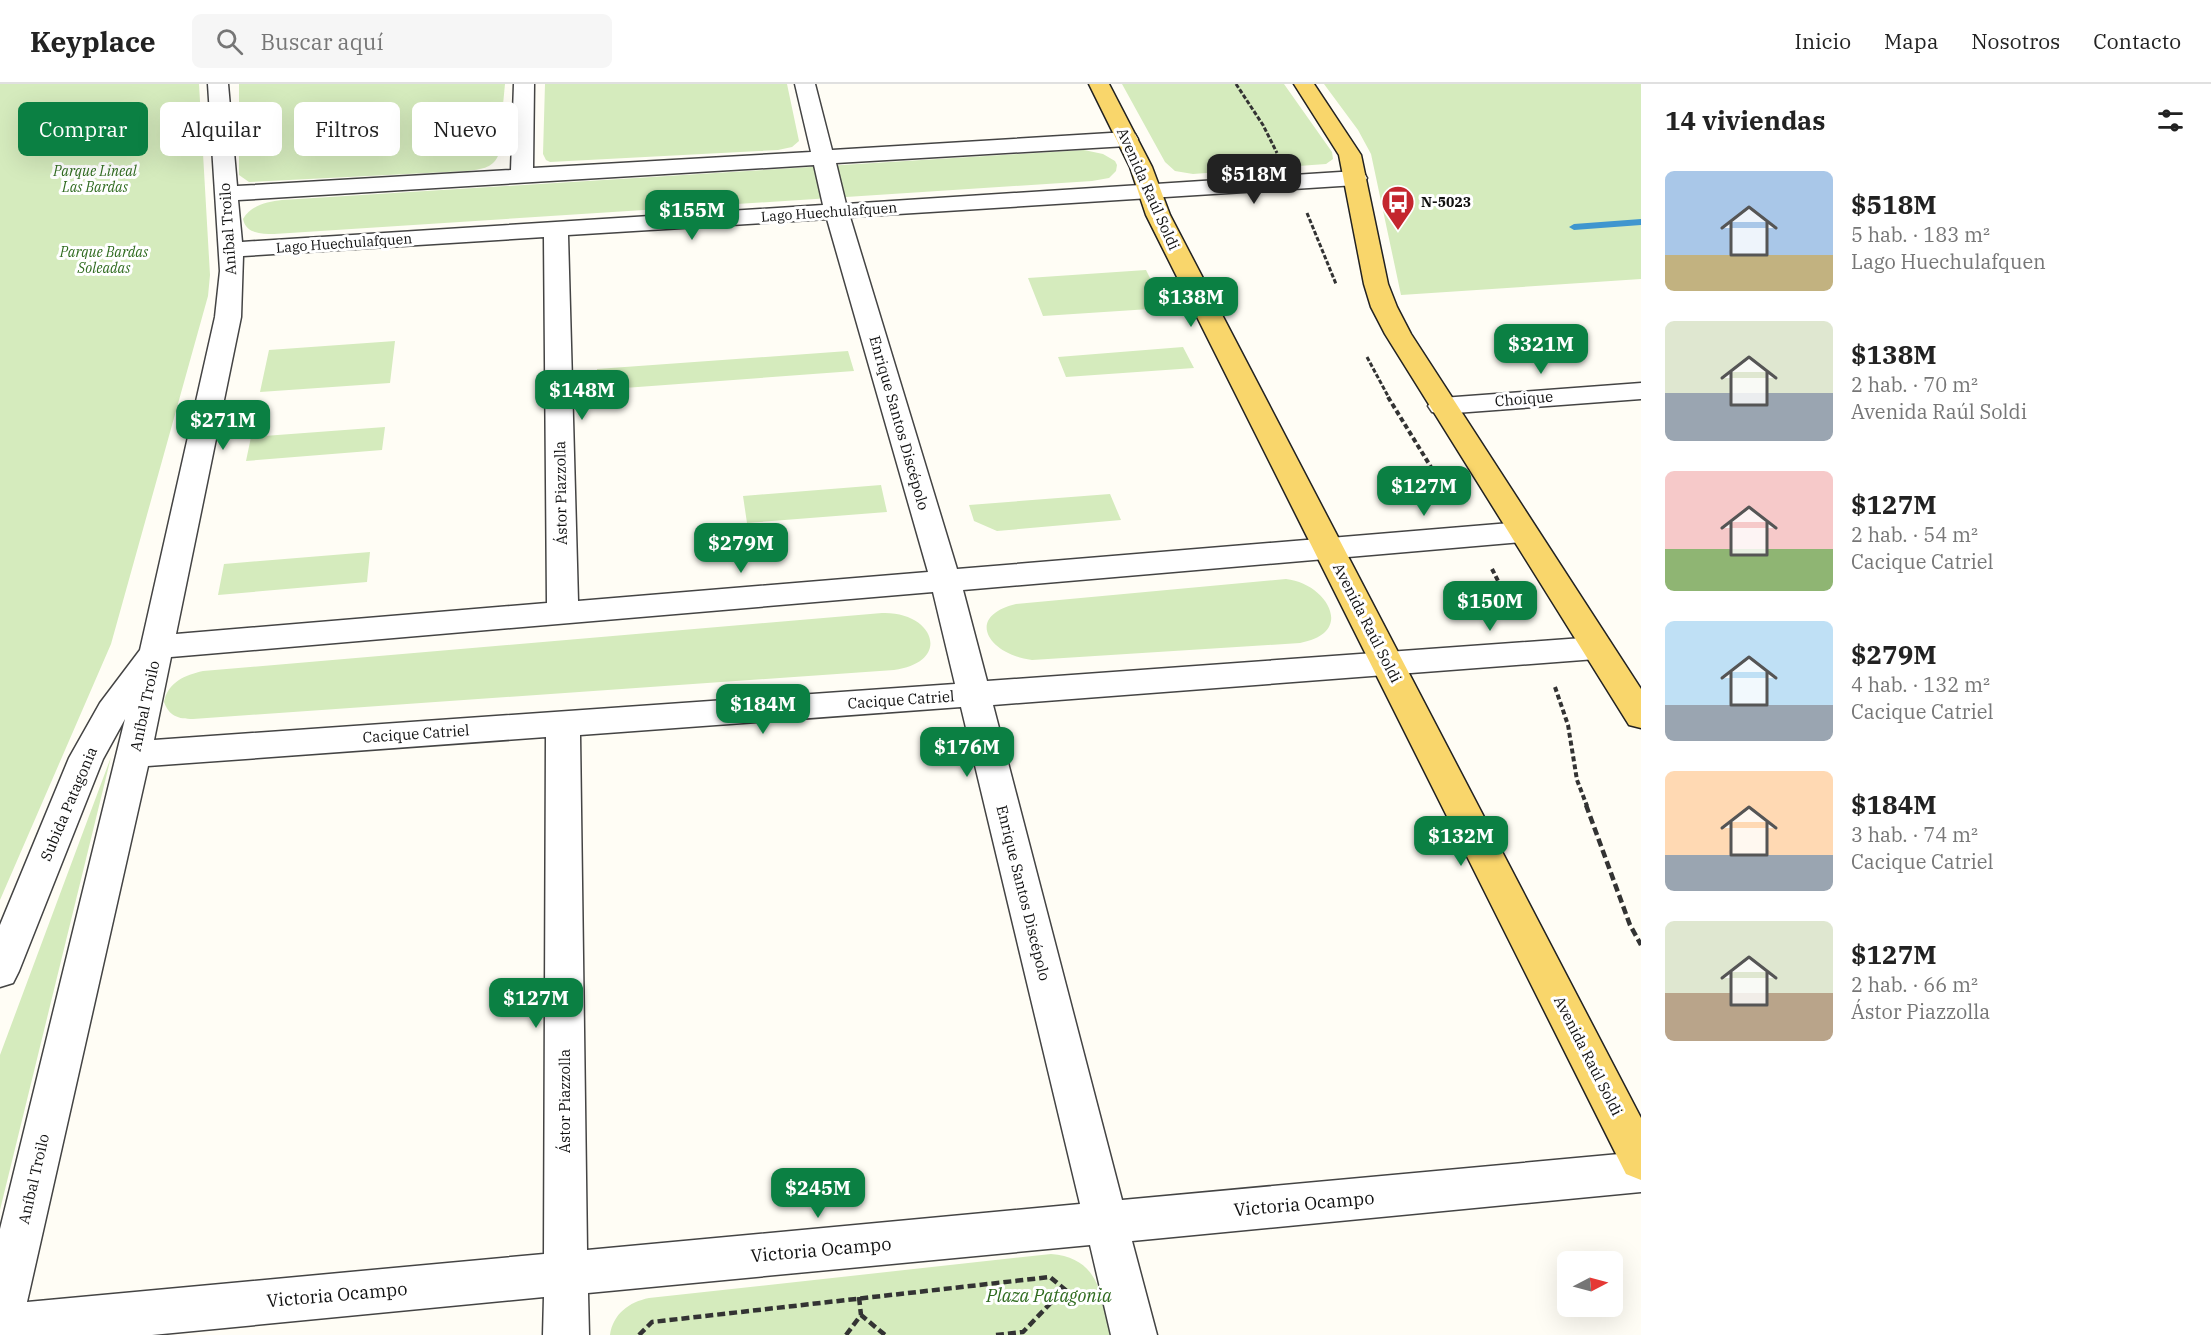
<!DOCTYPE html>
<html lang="es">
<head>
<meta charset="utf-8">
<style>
  :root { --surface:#fff; --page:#f6f6f6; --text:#222; --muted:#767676; --line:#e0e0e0; --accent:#0b8043 }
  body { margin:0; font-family:"IBM Plex Serif",serif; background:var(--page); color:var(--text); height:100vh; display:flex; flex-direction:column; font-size:22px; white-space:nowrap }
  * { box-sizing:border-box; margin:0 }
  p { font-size:20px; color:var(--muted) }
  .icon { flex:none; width:33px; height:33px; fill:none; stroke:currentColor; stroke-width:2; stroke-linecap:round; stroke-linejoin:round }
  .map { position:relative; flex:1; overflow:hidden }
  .side { display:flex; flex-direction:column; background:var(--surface); width:570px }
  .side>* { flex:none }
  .banner { position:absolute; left:18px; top:18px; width:570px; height:54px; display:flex; gap:12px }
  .needle { width:39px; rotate:84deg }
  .controls { position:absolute; left:1557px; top:1167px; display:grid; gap:12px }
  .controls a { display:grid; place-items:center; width:66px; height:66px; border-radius:9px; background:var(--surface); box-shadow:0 6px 24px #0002; font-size:30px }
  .price { position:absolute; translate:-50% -51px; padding:0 14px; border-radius:12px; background:var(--accent); color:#fff; font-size:20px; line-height:39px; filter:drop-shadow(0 2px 3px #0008) }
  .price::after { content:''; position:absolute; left:50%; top:36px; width:18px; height:14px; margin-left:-9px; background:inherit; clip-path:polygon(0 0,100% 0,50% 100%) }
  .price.on { background:#222; color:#fff }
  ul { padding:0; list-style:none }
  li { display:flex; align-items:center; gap:18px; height:150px; padding:0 24px }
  li span { display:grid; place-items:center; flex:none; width:168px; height:120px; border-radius:9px; color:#555 }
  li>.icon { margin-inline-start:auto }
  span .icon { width:72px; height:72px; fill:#fffc; stroke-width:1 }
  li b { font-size:26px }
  h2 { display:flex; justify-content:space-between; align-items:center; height:72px; padding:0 24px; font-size:26px }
  .tag { padding:0 21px; border-radius:9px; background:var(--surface); box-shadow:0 6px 24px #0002; font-size:21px; line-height:54px }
  .tag.on { background:var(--accent); color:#fff }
  header { display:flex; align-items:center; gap:36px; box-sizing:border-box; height:84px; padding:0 30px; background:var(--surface); border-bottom:2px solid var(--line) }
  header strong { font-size:28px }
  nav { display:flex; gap:33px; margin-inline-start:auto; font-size:21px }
  .search { width:420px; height:54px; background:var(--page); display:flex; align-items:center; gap:15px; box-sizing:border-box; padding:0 21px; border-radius:9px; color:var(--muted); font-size:22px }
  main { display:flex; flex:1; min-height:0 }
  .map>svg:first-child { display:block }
  .green { fill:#d5ebbd }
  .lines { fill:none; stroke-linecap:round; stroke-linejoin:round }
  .stream { fill:#3f96cf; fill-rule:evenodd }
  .minor-casing { stroke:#444; stroke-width:3 }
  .major-casing { stroke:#222; stroke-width:3 }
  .path-far2 { stroke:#333; stroke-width:3; stroke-dasharray:4.5 2; stroke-linecap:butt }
  .path-far1 { stroke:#333; stroke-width:4; stroke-dasharray:5 3; stroke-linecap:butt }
  .path { stroke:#333; stroke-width:4.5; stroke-dasharray:8 4; stroke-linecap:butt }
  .minor { fill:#fff; fill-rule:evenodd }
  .major { fill:#f9d66b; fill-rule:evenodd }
  .labels { text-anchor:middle; stroke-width:6; stroke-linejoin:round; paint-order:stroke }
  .far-park-label { font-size:14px; font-style:italic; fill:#2f6b1f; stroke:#fff }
  .far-poi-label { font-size:14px; font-weight:bold; fill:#111; stroke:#fff; text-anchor:start }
  .far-street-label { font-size:14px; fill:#111; stroke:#fff }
  .street-label { font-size:15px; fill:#111; stroke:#fff }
  .near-street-label { font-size:18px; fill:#111; stroke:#fff }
  .near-park-label { font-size:18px; font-style:italic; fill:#2f6b1f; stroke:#fff }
</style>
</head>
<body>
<header>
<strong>Keyplace</strong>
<div class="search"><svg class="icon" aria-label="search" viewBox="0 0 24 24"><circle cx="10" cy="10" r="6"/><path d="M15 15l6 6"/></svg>Buscar aquí</div>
<nav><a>Inicio</a><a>Mapa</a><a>Nosotros</a><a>Contacto</a></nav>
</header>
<main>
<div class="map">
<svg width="1641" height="1251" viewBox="0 0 1641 1251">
  <rect width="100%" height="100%" fill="#fffdf5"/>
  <!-- green -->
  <path class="green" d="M0,0H199L210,191L208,212L111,560L0,816Z
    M239,0H505L498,72C492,85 480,85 467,87L249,98L239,91Z
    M545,0H787L799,57L792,63L778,66L550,78L546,76L543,70Z
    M1122,0H1284L1332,68L1333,75L1326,80L1312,81L1193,90L1175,87L1165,78Z
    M1324,0H1641V195L1401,211L1371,70L1358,46Z
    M1084,66L1103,70L1115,77L1117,81L1116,87L1109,94L1092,97L274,150C262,150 246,150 243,135C251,121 267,118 282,116Z
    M1146,186L1165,224L1043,232L1028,194Z
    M395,257L390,299L260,308L269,266Z
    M1183,263L1194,284L1066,293L1058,273Z
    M848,267L854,287L597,306V285Z
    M385,343L382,366L246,377L251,353Z
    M881,401L887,428L747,439L743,412Z
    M1110,410L1121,436L997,447L974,437L969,421Z
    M370,468L367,498L218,511L224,480Z
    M1286,495C1326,499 1357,549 1300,559L1032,576C990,571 963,533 1016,520Z
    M882,529C934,527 953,578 894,586L193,635C178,635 169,632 164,618C168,598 185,591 203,587Z
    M111,673L0,1126V971Z
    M1051,1170C1100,1174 1101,1211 1110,1251H610C613,1230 629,1218 649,1214Z"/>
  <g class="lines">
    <!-- stream -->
    <path class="stream" d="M1641,135V141L1574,146L1569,143L1574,140Z"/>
    <defs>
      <path id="minor" d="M208,0H228L237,102L511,86L514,0H534L533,84L811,68L795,0H815L832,66L1127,48L1135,50L1138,55L1135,60L1127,62L836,79L846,120L1356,87L1364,89L1367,94L1364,99L1356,101L850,133L957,485L1522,438L1532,441L1537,448L1532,455L1522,458L963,506L987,597L1596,553L1607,556L1612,564L1607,572L1596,575L993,621L1122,1116L1641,1068V1108L1132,1157L1157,1251H1111L1090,1161L588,1209L589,1251H543L544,1213L152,1251H0V1145L125,635L103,675L19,887L13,899L0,903V841L69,674L100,619L140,566L215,233L220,187ZM814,81L823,121L242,158L238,116ZM827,135L928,488L578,517L568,151ZM544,153L547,519L176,550L241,233L243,172ZM933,508L955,600L154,656L171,573ZM961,623L1080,1120L587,1166L580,651ZM546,653L544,1170L27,1218L148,682Z
        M1641,299V315L1442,330L1432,328L1428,322L1432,316L1442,314Z"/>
      <path id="major" d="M1089,0H1109L1152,83L1170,131L1641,1034V1096L1626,1090L1146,131L1130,83Z
        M1294,0H1314L1361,71L1388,200L1397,223L1411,250L1641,605V644L1629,641L1385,250L1371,223L1364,200L1339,71Z"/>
    </defs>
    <!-- minor casing -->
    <use href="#minor" class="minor-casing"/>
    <!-- major casing -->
    <use href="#major" class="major-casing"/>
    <!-- path-far2 -->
    <path class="path-far2" d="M1236,0L1263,41L1277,69
      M1307,129L1336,200
      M1367,273L1389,314"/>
    <!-- path-far1 -->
    <path class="path-far1" d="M1388,313L1453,419
      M1492,485L1517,534
      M1555,603L1568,641L1577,696L1587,722"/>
    <!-- path -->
    <path class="path" d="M1586,721L1630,841L1641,861
      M859,1213L861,1231
      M639,1251L652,1238L1050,1193L1075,1214
      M846,1251L861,1231L885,1251
      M996,1251L1023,1248L1064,1205"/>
    <!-- minor -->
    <use href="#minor" class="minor"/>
    <!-- major -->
    <use href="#major" class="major"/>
  </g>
  <!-- icons -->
  <defs>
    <symbol id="bus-pin" viewBox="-11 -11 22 30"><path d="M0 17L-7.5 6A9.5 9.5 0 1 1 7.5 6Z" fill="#c4262e" stroke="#fff"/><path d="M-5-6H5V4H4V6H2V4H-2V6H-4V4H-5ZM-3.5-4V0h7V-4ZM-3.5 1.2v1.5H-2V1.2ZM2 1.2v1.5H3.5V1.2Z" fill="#fff"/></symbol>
  </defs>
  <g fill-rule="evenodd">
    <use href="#bus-pin" x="1379" y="99" width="38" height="52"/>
  </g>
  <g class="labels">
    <!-- far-park labels -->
    <g class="far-park-label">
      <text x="95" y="92">Parque Lineal<tspan x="95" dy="16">Las Bardas</tspan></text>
      <text x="104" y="173">Parque Bardas<tspan x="104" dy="16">Soleadas</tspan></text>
    </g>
    <!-- far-poi labels -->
    <g class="far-poi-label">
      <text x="1421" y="123">N-5023</text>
    </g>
    <!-- far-street labels -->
    <g class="far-street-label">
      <text transform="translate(829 128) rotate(-4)" y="5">Lago Huechulafquen</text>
      <text transform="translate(344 159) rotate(-4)" y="5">Lago Huechulafquen</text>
    </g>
    <!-- street labels -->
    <g class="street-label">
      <text transform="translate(1148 105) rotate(66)" y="5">Avenida Raúl Soldi</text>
      <text transform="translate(228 145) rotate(-94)" y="5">Aníbal Troilo</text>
      <text transform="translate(1524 315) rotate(-5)" y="5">Choique</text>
      <text transform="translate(899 339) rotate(74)" y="5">Enrique Santos Discépolo</text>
      <text transform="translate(561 409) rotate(-91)" y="5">Ástor Piazzolla</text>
      <text transform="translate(1367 539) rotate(63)" y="5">Avenida Raúl Soldi</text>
      <text transform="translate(901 616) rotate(-4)" y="5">Cacique Catriel</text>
      <text transform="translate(145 622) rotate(-78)" y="5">Aníbal Troilo</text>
      <text transform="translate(416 650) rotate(-4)" y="5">Cacique Catriel</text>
      <text transform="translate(69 720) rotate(-67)" y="5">Subida Patagonia</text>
      <text transform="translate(1023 809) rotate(76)" y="5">Enrique Santos Discépolo</text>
      <text transform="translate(1588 972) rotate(63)" y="5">Avenida Raúl Soldi</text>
      <text transform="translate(565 1017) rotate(-90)" y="5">Ástor Piazzolla</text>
      <text transform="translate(34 1095) rotate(-77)" y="5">Aníbal Troilo</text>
    </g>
    <!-- near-street labels -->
    <g class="near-street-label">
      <text transform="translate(1304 1120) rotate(-5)" y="6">Victoria Ocampo</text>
      <text transform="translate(821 1166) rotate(-5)" y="6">Victoria Ocampo</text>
      <text transform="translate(337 1211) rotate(-5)" y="6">Victoria Ocampo</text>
    </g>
    <!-- near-park labels -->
    <g class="near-park-label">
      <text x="1049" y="1218">Plaza Patagonia</text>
    </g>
  </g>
</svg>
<div class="controls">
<a><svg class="needle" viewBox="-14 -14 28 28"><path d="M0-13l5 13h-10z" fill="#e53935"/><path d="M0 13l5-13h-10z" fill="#767676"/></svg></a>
</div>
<b class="price on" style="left:1254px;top:121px">$518M</b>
<b class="price" style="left:692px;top:157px">$155M</b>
<b class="price" style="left:1191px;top:244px">$138M</b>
<b class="price" style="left:1541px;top:291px">$321M</b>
<b class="price" style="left:582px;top:337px">$148M</b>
<b class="price" style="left:223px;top:367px">$271M</b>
<b class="price" style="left:1424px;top:433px">$127M</b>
<b class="price" style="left:741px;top:490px">$279M</b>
<b class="price" style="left:1490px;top:548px">$150M</b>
<b class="price" style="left:763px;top:651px">$184M</b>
<b class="price" style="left:967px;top:694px">$176M</b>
<b class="price" style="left:1461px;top:783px">$132M</b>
<b class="price" style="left:536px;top:945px">$127M</b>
<b class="price" style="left:818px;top:1135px">$245M</b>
<div class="banner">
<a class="tag on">Comprar</a>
<a class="tag">Alquilar</a>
<a class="tag">Filtros</a>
<a class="tag">Nuevo</a>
</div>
</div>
<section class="side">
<h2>14 viviendas<svg class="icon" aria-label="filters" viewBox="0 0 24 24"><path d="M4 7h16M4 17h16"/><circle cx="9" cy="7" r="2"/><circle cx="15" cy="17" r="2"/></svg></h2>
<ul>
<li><span style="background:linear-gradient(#a9c7e8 70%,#c2b280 0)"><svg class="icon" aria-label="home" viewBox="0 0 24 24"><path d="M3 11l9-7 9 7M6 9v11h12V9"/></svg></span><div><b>$518M</b><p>5 hab. · 183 m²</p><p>Lago Huechulafquen</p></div></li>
<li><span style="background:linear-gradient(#dfe7d0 60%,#9aa5b1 0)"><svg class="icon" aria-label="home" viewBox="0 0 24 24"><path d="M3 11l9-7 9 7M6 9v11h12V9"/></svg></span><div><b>$138M</b><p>2 hab. · 70 m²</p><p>Avenida Raúl Soldi</p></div></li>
<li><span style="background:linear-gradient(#f6c9c9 65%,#8fb573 0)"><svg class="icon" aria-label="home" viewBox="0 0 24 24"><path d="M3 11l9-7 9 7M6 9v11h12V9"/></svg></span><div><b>$127M</b><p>2 hab. · 54 m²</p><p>Cacique Catriel</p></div></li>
<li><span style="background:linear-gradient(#bfe0f5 70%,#9aa5b1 0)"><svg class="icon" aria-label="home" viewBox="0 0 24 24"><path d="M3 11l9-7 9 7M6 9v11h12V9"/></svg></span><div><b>$279M</b><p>4 hab. · 132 m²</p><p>Cacique Catriel</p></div></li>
<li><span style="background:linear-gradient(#ffd9b3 70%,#9aa5b1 0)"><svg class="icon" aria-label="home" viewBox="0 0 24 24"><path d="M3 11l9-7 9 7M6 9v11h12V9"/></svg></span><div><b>$184M</b><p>3 hab. · 74 m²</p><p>Cacique Catriel</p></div></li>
<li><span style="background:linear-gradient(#dfe7d0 60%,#b9a48a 0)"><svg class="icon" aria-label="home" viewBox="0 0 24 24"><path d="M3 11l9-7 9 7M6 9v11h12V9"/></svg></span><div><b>$127M</b><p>2 hab. · 66 m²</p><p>Ástor Piazzolla</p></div></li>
</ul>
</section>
</main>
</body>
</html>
